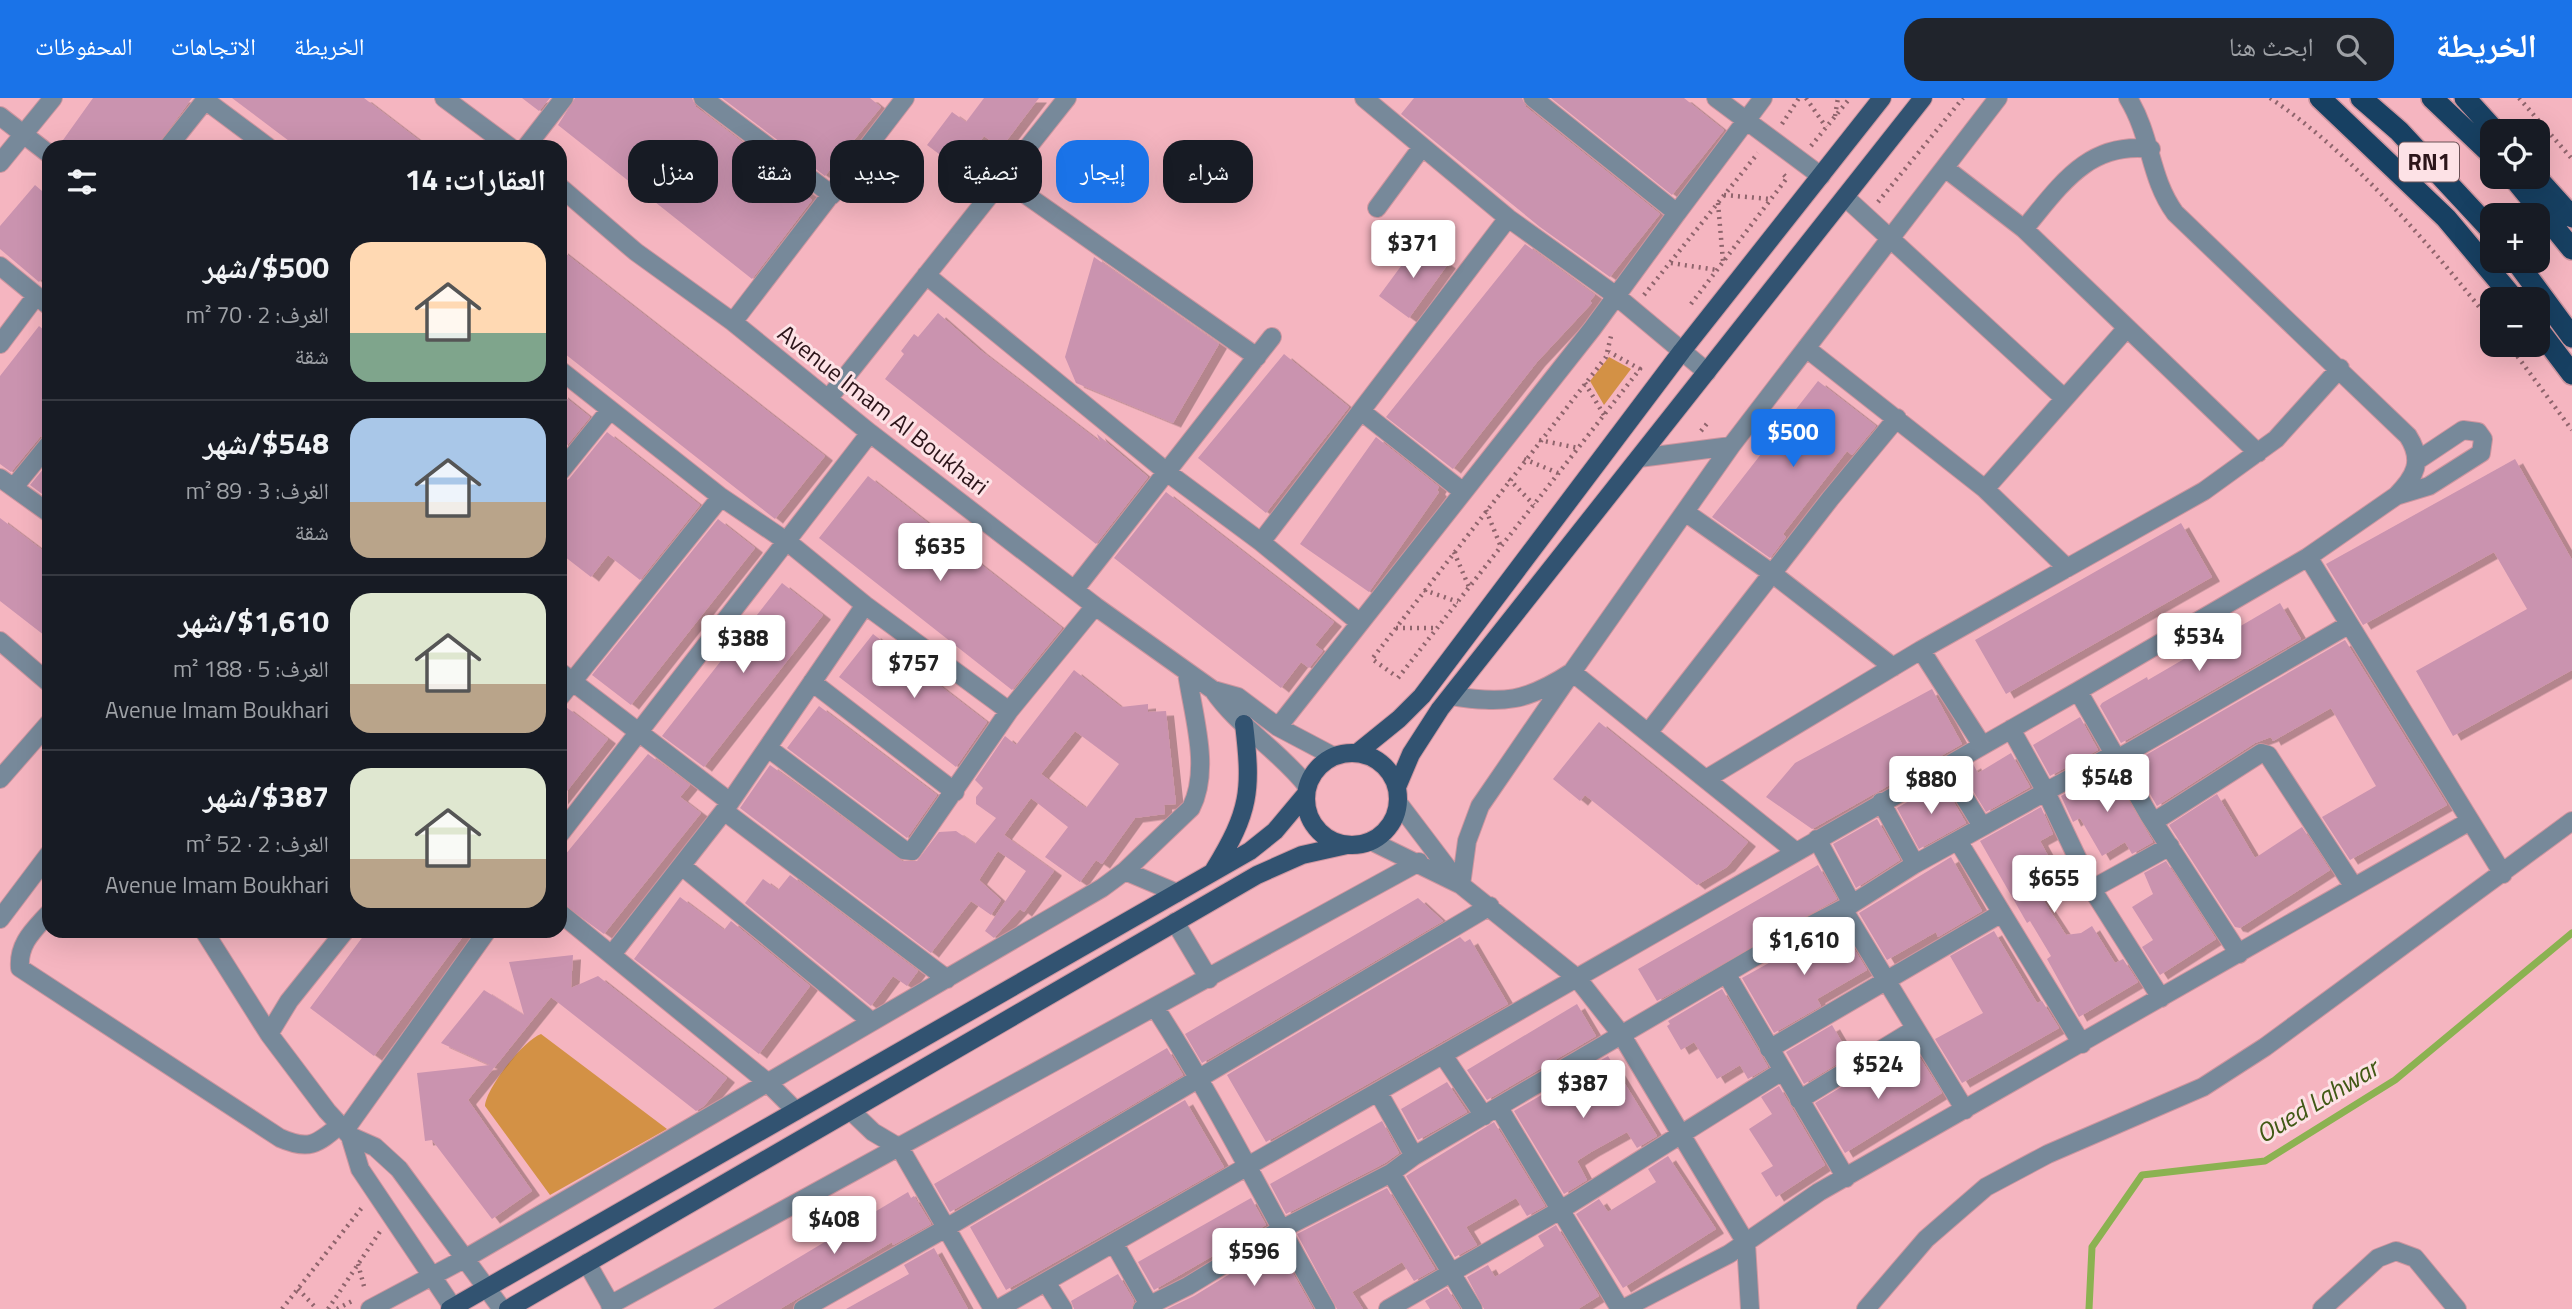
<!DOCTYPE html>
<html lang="ar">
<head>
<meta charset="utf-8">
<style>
  :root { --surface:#171b24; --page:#20242c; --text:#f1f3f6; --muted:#9ea1a6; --line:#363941; --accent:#1a73e8 }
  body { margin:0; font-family:"Titillium Web","Noto Naskh Arabic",sans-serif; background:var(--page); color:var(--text); direction:rtl; height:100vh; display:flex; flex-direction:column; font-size:26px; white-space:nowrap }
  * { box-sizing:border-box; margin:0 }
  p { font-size:23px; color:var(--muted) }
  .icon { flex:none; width:38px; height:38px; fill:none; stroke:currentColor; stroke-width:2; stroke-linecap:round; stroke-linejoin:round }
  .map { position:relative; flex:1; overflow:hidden; direction:ltr }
  .side { position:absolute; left:42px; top:42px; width:525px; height:798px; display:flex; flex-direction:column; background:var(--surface); border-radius:21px; box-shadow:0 7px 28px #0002; direction:rtl }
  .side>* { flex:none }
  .top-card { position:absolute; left:588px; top:42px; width:665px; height:63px; direction:rtl; display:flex; gap:14px }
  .tools { position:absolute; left:2480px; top:21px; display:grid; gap:14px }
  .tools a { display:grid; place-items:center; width:70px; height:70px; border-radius:14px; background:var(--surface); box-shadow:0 7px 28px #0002; font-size:35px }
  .price { position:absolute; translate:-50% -60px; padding:0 16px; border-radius:7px; background:#fff; color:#222; font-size:23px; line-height:46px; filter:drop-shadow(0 2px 4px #0008) }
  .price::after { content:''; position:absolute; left:50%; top:42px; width:21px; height:16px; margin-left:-10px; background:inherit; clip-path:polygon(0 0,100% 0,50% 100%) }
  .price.selected { background:var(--accent); color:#fff }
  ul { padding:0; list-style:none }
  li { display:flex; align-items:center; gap:21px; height:175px; padding:0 21px }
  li+li { border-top:2px solid var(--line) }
  li span { display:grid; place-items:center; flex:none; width:196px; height:140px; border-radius:21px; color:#555 }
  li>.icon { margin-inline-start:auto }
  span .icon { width:84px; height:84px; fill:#fffc; stroke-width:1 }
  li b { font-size:30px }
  h2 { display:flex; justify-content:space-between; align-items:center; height:84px; padding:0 21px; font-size:30px }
  .tag { padding:0 24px; border-radius:21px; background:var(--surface); box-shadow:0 7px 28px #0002; font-size:24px; line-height:63px }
  .tag.selected { background:var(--accent); color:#fff }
  header { display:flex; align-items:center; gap:42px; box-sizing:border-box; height:98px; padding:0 35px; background:var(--accent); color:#fff }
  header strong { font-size:33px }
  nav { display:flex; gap:38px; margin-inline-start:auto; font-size:24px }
  .search { width:490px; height:63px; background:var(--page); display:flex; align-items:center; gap:18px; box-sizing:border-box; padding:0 24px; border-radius:21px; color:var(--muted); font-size:26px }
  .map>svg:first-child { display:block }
  .green { fill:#d39145 }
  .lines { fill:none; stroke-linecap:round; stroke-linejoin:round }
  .stream { stroke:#8bb251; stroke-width:7 }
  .building { fill:#ca93af; fill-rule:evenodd; filter:url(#shadow) }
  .minor-casing { stroke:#cd959f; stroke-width:20 }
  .major-casing { stroke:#cd959f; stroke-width:20 }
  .highway-casing { stroke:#cd959f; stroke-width:24 }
  .path { stroke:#8f646c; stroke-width:4.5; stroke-dasharray:2 5; stroke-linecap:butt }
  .minor { stroke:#77899a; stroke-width:18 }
  .major { stroke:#325371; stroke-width:18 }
  .highway { stroke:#174062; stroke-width:21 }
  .labels { text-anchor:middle; stroke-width:6; stroke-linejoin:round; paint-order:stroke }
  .shield { fill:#fde2e6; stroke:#6b5257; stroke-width:2 }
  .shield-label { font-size:23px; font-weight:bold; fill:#2c151a }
  .street-label { font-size:24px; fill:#2c151a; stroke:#fde2e6 }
  .water-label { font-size:26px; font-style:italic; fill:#415915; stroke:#fde2e6 }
</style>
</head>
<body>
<header>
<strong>الخريطة</strong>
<div class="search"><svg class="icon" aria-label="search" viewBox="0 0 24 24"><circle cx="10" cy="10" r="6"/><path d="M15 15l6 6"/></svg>ابحث هنا</div>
<nav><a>الخريطة</a><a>الاتجاهات</a><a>المحفوظات</a></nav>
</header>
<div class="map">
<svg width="2572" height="1211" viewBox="0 0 2572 1211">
  <defs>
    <filter id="shadow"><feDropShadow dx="8" dy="4.5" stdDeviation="0" flood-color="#0004"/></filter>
  </defs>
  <rect width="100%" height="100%" fill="#f5b5c0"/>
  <!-- green -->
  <path class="green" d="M1609,259L1631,271L1604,307L1590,283Z
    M541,936L667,1031L550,1097L485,1008C486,990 524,942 541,936Z"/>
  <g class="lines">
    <!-- stream -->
    <path class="stream" d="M2089,1211L2092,1149L2142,1077L2265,1063L2395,982L2572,835"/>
  </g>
  <!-- building -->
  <path class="building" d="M93,0H192L156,49H58Z
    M232,0H364L428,49H297Z
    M522,0H550L539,13Z
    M575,0H692L696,9L811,96L808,99L812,102L752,181L558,27Z
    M722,0H870L881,9L825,78Z
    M984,0H1039L1001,50L984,38L959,71L927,47L952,14L966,24Z
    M1414,0H1522L1526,9L1660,116L1610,179L1540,129L1401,16Z
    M1551,0H1684L1724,32L1672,97Z
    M35,87L49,99V172L39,184L0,151V128Z
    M1418,145L1448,166L1409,220L1379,198Z
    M1525,146L1595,197L1590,203L1592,205L1537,264L1453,371L1386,319Z
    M560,151L825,358L775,421L560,252Z
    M1094,159L1219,246L1173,325L1076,285L1065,259Z
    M938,215L980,252L1100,344L1097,336L1148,379L1096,446L885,281L904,256L901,253L914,236L918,239Z
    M39,228L49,236V335L40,339L11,374L0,366V278Z
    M1284,256L1349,309L1266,415L1198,360Z
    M1818,283L1876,328L1852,357L1847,353L1783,436L1786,439L1770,460L1712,419Z
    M560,295L590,319L560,356Z
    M607,334L700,407L640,482L608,457L591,479L560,455V385L569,381Z
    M1376,339L1439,389L1437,392L1439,394L1369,494L1300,446Z
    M2515,361L2572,462V572L2453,638L2416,573L2527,511L2494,454L2363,527L2326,466Z
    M49,364V401L30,387Z
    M868,378L1062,530L1012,592L819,440Z
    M1166,394L1334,524L1315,547L1323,553L1309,570L1301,564L1281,590L1114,460Z
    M0,420L49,457V541L0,503Z
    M718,421L755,450L631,607L592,577Z
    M2181,425L2212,479L2006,596L1975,542Z
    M782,485L823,517L704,669L662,638Z
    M2280,505L2301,541L2121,645L2100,608L2102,605L2147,579L2148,582Z
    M873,536L987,624L956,669L839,579Z
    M2345,542L2447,707L2350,762L2322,719L2376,688L2331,610L2273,643L2271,639L2255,645L2157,708L2132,665Z
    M1074,572L1121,609L1148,606V614L1166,613L1176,706L1164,707L1165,716L1135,720L1102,766L1096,762L1080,784L1045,759L1068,729L1031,700L1004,737L1054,773L1024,814L1020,811L994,840L985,833L1026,773L998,753L979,782L1001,802L991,817L971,803L931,855L740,710L770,667L902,763H917L939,734L956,733L975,746L996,720L976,706V699L983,690L975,682L1005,638L1016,647ZM1075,633L1119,666L1086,710L1041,676Z
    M1932,591L1962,646L1812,731L1766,699L1795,665Z
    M819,608L937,697L907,740L787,650Z
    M566,609L608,641L560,702V610Z
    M2080,619L2098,652L2050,678L2033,647Z
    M1599,624L1748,744L1727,769L1697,787L1585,697L1580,703L1553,681Z
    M2011,655L2030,689L1986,714L1961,673L1973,666L1978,675Z
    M648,656L690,687L680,699L701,715L604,836L560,804V763Z
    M2110,671L2153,744L2132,756L2125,744L2102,758L2080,720L2073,724L2061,698Z
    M1942,684L1966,725L1919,751L1897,710Z
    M2217,696L2255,760L2302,729L2330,772L2240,830L2235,829L2169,727Z
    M2041,709L2053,736L2040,743L2061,781L2038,794L2066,837L2081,835L2092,828L2115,865L2123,861L2138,884L2079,919L2047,861L2051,858L2030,823L2027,825L1980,743Z
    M1877,721L1900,762L1856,790L1833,746Z
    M1951,759L1982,813L1938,839L1936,834L1887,862L1859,815Z
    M2166,763L2216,841L2160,877L2142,849L2153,842L2132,809L2153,796L2144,775Z
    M1818,767L1837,801L1657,903L1638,871Z
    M790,777L918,873L907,888L893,878L871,908L745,805L763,781L778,792Z
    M680,799L724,832L731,823L810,888L759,956L634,861Z
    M1418,800L1443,823L1202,965L1185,936Z
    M1839,826L1867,872L1817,901L1821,908L1774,935L1742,880Z
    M367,833H467L374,958L310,910Z
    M1994,833L2037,905L2042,903L2059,930L1962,985L1935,941L1983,915L1950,858Z
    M1460,839L1465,844L1470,841L1508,906L1266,1044L1227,977Z
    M573,857L571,890L598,878L727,980L704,1008L696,1013L551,899L468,1002L532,1093L492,1121L432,1042L425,1043L417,975L490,967L441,945L484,892L524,917L509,864Z
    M1722,891L1768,969L1748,981L1740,967L1717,981L1694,944L1681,952L1667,928L1670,926L1668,923Z
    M1577,906L1596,938L1487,1002L1467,972Z
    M1832,927L1850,958L1804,986L1786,954Z
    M1167,950L1183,977L950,1114L934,1086Z
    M1915,952L1942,995L1845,1055L1815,1005L1861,977L1865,983Z
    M1608,958L1657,1038L1637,1050L1627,1034L1591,1054L1577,1063L1587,1082L1564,1096L1514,1013Z
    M1447,984L1467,1014L1418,1042L1401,1011Z
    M1779,988L1825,1067L1776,1099L1761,1075L1773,1068L1749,1031L1772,1016L1761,999Z
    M1185,1002L1224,1069L1006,1192L970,1129Z
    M1382,1023L1399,1055L1385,1065L1286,1116L1270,1086Z
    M1494,1024L1545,1108L1527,1118L1516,1100L1466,1129L1477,1147L1455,1159L1406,1078Z
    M1668,1058L1716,1131L1623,1190L1576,1116L1599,1101L1608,1114L1656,1084L1648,1071Z
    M1387,1090L1435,1171L1414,1183L1402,1164L1352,1194L1363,1211H1337L1297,1136Z
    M908,1094L911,1100L914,1098L931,1126L893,1147L892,1144L780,1211H713Z
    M1251,1100L1266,1127L1154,1192L1138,1164Z
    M1556,1127L1599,1198L1578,1211H1484L1467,1179L1488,1167L1495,1179L1544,1148L1538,1138Z
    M1277,1147L1313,1211H1167L1194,1198Z
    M934,1150L968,1211H846L909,1176L904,1167Z
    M1118,1176L1134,1203L1131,1211H1074L1071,1203Z
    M1447,1190L1460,1211H1430L1425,1203Z"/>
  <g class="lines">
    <defs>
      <path id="minor" d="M444,0L510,49
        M703,0L832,97
        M1364,0L1508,120L1615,197L1707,274
        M1533,0L1677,115L1763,0
        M1716,0L1821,78
        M205,2L268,49
        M0,18L49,56
        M168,49L207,0
        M526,49L564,0
        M0,65L53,0
        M1945,70L2024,131L2258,355
        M1002,80L1257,259
        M560,89L636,154L733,224L870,335L1095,508L1213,592L1238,599L1278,629L1333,658
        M1845,99L2064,300
        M1377,110L1422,49
        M2024,131C2060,88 2088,43 2151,51
        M0,168L49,208
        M926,177L1168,375L1261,444L1360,525
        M733,224L905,0
        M0,246L36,198
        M1806,250L1985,391L2067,470
        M560,272L721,399L789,445L865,507L1009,613
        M828,301L1067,0
        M1361,313L1462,393
        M1639,360L1731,348
        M560,374L610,312
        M0,380L49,415
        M14,389L49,346
        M1985,391L2126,231
        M2396,398L2429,388L2481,355L2483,341L2478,334L2463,332L2418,362
        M1685,414L1773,476L1893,569
        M1261,444L1508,120
        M2308,459L2503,776
        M1075,491L1272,239
        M0,543L49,585
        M1921,552L1982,647
        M560,574L730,704
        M812,584L955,694
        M1213,592C1238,629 1278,651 1307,688
        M2078,593L2149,717L2239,856
        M1451,598C1504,606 1526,604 1572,574L1731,348L1998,0
        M560,599L721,399
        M1278,629L1592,231L1677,115
        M2011,631L2046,694L2092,791L2161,900
        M1648,635L1830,401L1897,320
        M768,650L904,752L912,753L1009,613L1095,508
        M2117,661L2348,527
        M1945,668L1982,728
        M0,681L49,625
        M1706,681L1921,552L2204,393L2276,341L2340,270
        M1881,704L1915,766
        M1399,706L1452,776
        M724,713L947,881
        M2155,723L2261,655L2268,657L2354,789
        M560,736L870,335
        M1817,741L1852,806
        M1371,743L1461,787L1577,880L1621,936L1746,1145L1750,1211
        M1958,743L2082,946
        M683,769L872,924
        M1125,773L1177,795
        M1461,787L1467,743L1480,708L1572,574L1795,753
        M2092,791L2170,748
        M1843,811L1965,1012
        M49,815C34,832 18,845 20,870L280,1040C309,1053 317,1046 340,1027
        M560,815L767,984L796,1013
        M0,821L49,756
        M1175,824L1209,881
        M204,833L269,936L327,1013L350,1038L375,1049L399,1071L502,1211
        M613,855L724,713L865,507
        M1727,877L1846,1080
        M1156,911C1219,1008 1268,1111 1326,1211
        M269,936L289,903L345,833
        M1769,951L2000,816
        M1443,957L1484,1018
        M1378,994L1414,1058
        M1799,1002L1915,931
        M1499,1010L1620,1211
        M851,1013L873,1034L900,1050L993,1211
        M345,1032L487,833
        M350,1038L360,1071L454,1211
        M1391,1075L1473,1211
        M1114,1145L1149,1207
        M587,1165L613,1211
        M1046,1184L1063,1211
        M610,1207L1419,764
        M370,1211L466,1160L1102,790L1125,773L1191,710C1211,671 1193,617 1187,575
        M803,1211L946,1130L1490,808
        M998,1211L2078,593L2308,459L2396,398C2415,379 2424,363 2408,338L2175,115C2149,79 2152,39 2128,0
        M1142,1211L1188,1188L1280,1132L1391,1075L1414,1058L1792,837L1852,806L1915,766L2114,656
        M1388,1211L1562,1111L1782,973
        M1623,1211L1729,1156L1819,1094L2470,723
        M1866,1211L1926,1141L1986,1089L2048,1056L2203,989L2265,949L2572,723
        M2322,1211L2378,1160L2396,1153L2415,1160L2457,1211"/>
      <path id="major" d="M1306 701a46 46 0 1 1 92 0a46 46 0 1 1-92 0Z
        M1357,655L1399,621L1422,598L1682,253L1882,0
        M1397,689L1411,656L1440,611L1923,0
        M1214,772C1250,713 1252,693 1244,626
        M450,1211L1250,753L1275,733L1306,696
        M508,1211L1257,777L1302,757L1347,747"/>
      <path id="highway" d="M2320,0L2446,120L2514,201
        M2361,0L2399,33L2492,133
        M2432,0L2492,57
        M2465,0L2495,33
        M2513,79L2572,151
        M2536,79L2572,119
        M2516,163L2572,239
        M2538,231L2572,276"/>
    </defs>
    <!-- minor casing -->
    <use href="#minor" class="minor-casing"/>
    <!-- major casing -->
    <use href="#major" class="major-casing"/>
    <!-- highway casing -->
    <use href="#highway" class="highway-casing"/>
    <!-- path -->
    <path class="path" d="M1806,0L1826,29
      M2270,0C2351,54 2431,148 2492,225
      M2519,0L2572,61
      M1835,18L1838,0
      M1782,26L1799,0
      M1811,48L1850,0
      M1724,97L1770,101
      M1878,104L1963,0
      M1718,105L1723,163
      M1671,165L1717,172
      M1644,197L1758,55
      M1691,206L1787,80L1783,76
      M2509,247L2572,332
      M1585,285L1604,317
      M1701,333L1709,323
      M1539,342L1578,350
      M1524,361L1558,375
      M1509,381L1534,407
      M1486,412L1501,449
      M1454,454L1469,489
      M1424,492L1458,504
      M1396,530H1437
      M1393,576L1372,561L1606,259L1611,238
      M1398,580L1640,271L1609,254
      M358,1166L365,1192
      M298,1191L317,1211
      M282,1211L364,1107
      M328,1211L381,1132
      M337,1211L354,1202"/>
    <!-- minor -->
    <use href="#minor" class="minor"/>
    <!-- major -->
    <use href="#major" class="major"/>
    <!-- highway -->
    <use href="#highway" class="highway"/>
  </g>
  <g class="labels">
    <!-- shield labels -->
    <rect class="shield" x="2399" y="44.5" width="60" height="39" rx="5"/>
    <g class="shield-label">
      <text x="2429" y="72">RN1</text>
    </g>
    <!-- street labels -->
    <g class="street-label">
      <text transform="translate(883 312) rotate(38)" y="8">Avenue Imam Al Boukhari</text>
    </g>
    <!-- water labels -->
    <g class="water-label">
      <text transform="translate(2317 1003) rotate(-31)" y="9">Oued Lahwar</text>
    </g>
  </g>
</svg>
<div class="tools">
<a><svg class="icon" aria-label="locate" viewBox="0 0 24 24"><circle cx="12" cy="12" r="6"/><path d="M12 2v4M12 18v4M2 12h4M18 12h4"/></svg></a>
<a>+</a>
<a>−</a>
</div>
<b class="price" style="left:1413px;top:182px">$371</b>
<b class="price selected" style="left:1793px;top:371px">$500</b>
<b class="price" style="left:940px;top:485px">$635</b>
<b class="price" style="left:2199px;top:575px">$534</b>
<b class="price" style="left:743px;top:577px">$388</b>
<b class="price" style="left:914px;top:602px">$757</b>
<b class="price" style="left:2107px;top:716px">$548</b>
<b class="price" style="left:1931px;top:718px">$880</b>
<b class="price" style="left:2054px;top:817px">$655</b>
<b class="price" style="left:1804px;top:879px">$1,610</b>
<b class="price" style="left:1878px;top:1003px">$524</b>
<b class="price" style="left:1583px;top:1022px">$387</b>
<b class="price" style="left:834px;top:1158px">$408</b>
<b class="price" style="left:1254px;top:1190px">$596</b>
<div class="top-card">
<a class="tag">شراء</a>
<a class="tag selected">إيجار</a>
<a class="tag">تصفية</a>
<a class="tag">جديد</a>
<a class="tag">شقة</a>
<a class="tag">منزل</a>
</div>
<section class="side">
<h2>العقارات: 14<svg class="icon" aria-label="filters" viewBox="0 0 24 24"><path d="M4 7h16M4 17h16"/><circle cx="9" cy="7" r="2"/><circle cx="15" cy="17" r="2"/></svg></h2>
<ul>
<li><span style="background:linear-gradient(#ffd9b3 65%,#7fa58c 0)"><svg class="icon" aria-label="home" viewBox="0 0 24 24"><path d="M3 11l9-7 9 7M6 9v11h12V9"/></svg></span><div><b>$500/شهر</b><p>الغرف: 2 · 70 m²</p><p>شقة</p></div></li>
<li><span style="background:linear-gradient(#a9c7e8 60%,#b9a48a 0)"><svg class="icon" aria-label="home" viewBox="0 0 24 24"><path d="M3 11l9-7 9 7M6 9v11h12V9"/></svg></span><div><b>$548/شهر</b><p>الغرف: 3 · 89 m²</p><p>شقة</p></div></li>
<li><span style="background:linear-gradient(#dfe7d0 65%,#b9a48a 0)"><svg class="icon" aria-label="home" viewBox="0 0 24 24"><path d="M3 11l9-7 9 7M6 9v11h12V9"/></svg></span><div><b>$1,610/شهر</b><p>الغرف: 5 · 188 m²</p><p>Avenue Imam Boukhari</p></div></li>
<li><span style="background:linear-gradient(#dfe7d0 65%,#b9a48a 0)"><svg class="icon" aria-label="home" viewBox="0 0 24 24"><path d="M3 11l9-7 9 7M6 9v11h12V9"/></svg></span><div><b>$387/شهر</b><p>الغرف: 2 · 52 m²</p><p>Avenue Imam Boukhari</p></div></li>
</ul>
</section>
</div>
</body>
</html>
